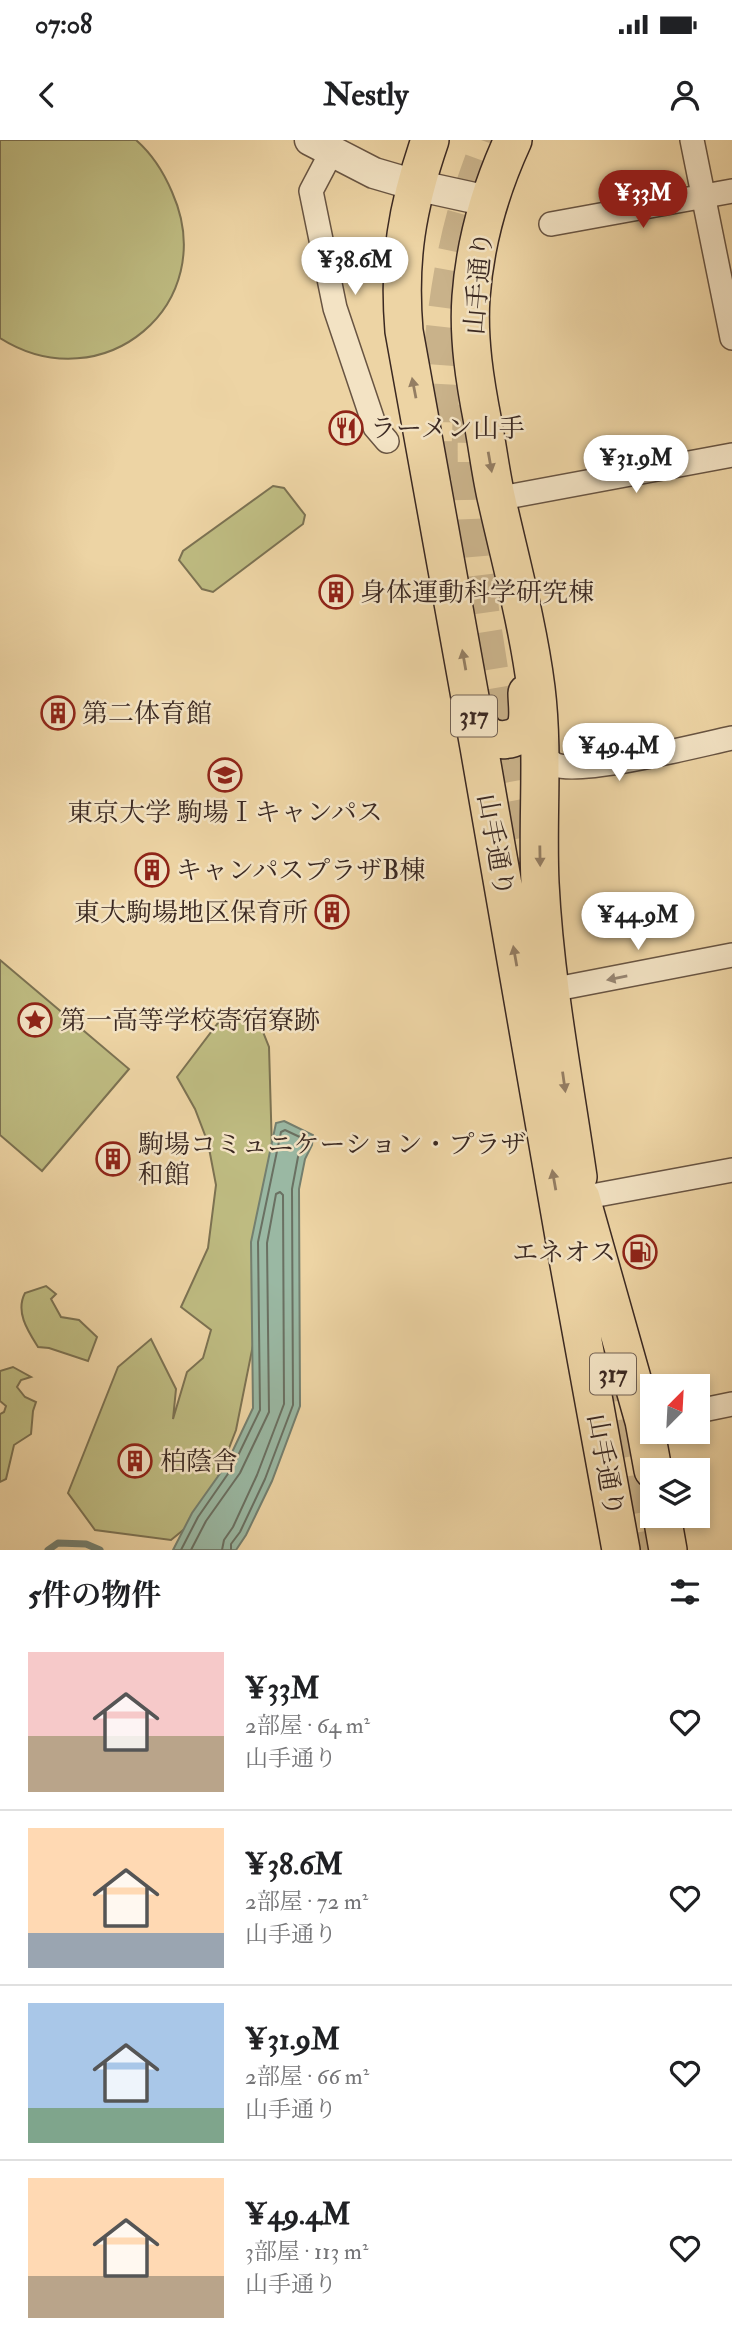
<!DOCTYPE html>
<html lang="ja">
<head>
<meta charset="utf-8">
<style>
  :root { --surface:#fff; --page:#f6f6f6; --text:#202124; --muted:#757577; --line:#e0e0e0; --accent:#8f2418 }
  body { margin:0; font-family:"IM FELL Double Pica","Noto Serif JP",serif; background:var(--page); color:var(--text); height:100vh; display:flex; flex-direction:column; font-size:26px; white-space:nowrap }
  * { box-sizing:border-box; margin:0 }
  p { font-size:23px; color:var(--muted) }
  .icon { flex:none; width:38px; height:38px; fill:none; stroke:currentColor; stroke-width:2; stroke-linecap:round; stroke-linejoin:round }
  .map { position:relative; height:1410px; overflow:hidden }
  .sheet { display:flex; flex-direction:column; background:var(--surface); flex:1 }
  .sheet>* { flex:none }
  .needle { width:46px; rotate:24deg }
  .tools { position:absolute; left:640px; top:1234px; display:grid; gap:14px }
  .tools a { display:grid; place-items:center; width:70px; height:70px; border-radius:0px; background:var(--surface); box-shadow:0 4px 10px #0003; font-size:35px }
  .price { position:absolute; translate:-50% -60px; padding:0 16px; border-radius:24px; background:#fff; color:#222; font-size:23px; line-height:46px; filter:drop-shadow(0 2px 4px #0008) }
  .price::after { content:''; position:absolute; left:50%; top:42px; width:21px; height:16px; margin-left:-10px; background:inherit; clip-path:polygon(0 0,100% 0,50% 100%) }
  .price.selected { background:var(--accent); color:#fff }
  ul { padding:0; list-style:none }
  li { display:flex; align-items:center; gap:21px; height:175px; padding:0 28px }
  li+li { border-top:2px solid var(--line) }
  li span { display:grid; place-items:center; flex:none; width:196px; height:140px; border-radius:0px; color:#555 }
  li>.icon { margin-inline-start:auto }
  span .icon { width:84px; height:84px; fill:#fffc; stroke-width:1 }
  li b { font-size:30px }
  h2 { display:flex; justify-content:space-between; align-items:center; height:84px; padding:0 28px; font-size:30px }
  .status { display:flex; justify-content:space-between; align-items:center; height:49px; padding:0 35px; background:var(--surface); direction:ltr }
  .status svg { height:19px; fill:currentColor }
  header { display:flex; justify-content:space-between; align-items:center; height:91px; padding:0 28px; background:var(--surface); font-size:32px; font-weight:700 }
  .map>svg:first-child { display:block }
  .green { fill:#bebb81; stroke:#7c7252; stroke-width:2 }
  .water { fill:#9ab8a3; stroke:#747f6f; stroke-width:2 }
  .lines { fill:none; stroke-linecap:round; stroke-linejoin:round }
  .shore { stroke:#6a7062; stroke-width:2 }
  .stream { stroke:#747f6f; stroke-width:7 }
  .motorway-tunnel { stroke:#c9b28a; stroke-width:38; stroke-dasharray:38 19; stroke-linecap:butt }
  .minor-casing { stroke:#685442; stroke-width:26 }
  .tertiary-casing { stroke:#685442; stroke-width:33 }
  .primary-casing { stroke:#3b2922; stroke-width:40 }
  .minor { stroke:#f3e3c4; stroke-width:23 }
  .tertiary { stroke:#f3e3c4; stroke-width:30 }
  .primary { stroke:#edd4a4; stroke-width:37 }
  .oneway { fill:#947e63 }
  .oneway2 { fill:#978673 }
  .labels { text-anchor:middle; stroke-width:5; stroke-linejoin:round; paint-order:stroke }
  .shield { fill:#f3e3c4; stroke:#726153; stroke-width:2 }
  .shield-label { font-size:24px; font-weight:bold; fill:#3b2922 }
  .street-label { font-size:26px; fill:#3b2922; stroke:#f3e3c4 }
  .poi-label { font-size:26px; fill:#3b2922; stroke:#f3e3c4; text-anchor:start }
</style>
</head>
<body>
<div class="status"><b>07:08</b><svg viewBox="0 0 49 12"><path d="M0 12V9h3v3zM5 12V6h3v6zM10 12V3h3v9zM15 12V0h3v12zM26 1h20v11H26zM47 4h2v5h-2z"/></svg></div>
<header><svg class="icon" aria-label="back" viewBox="0 0 24 24"><path d="M15 5l-7 7 7 7"/></svg>Nestly<svg class="icon" aria-label="person" viewBox="0 0 24 24"><circle cx="12" cy="8" r="4"/><path d="M4 21q1-7 8-7t8 7"/></svg></header>
<div class="map">
<svg width="732" height="1410" viewBox="0 0 732 1410">
  <rect width="100%" height="100%" fill="#edd4a4"/>
  <filter id="stains"><feTurbulence type="fractalNoise" baseFrequency=".00286" numOctaves="4"/><feColorMatrix values="0 0 0 0 .2 0 0 0 0 .09 0 0 0 0 .02 0 0 0 .5 -.17"/></filter>
  <radialGradient id="worn" r=".72"><stop offset=".6" stop-color="#630" stop-opacity="0"/><stop offset="1" stop-color="#630" stop-opacity=".3"/></radialGradient>
  <!-- green -->
  <path class="green" d="M0,0H136C152,14 164,33 172,52C222,164 103,263 0,198Z
    M273,346L284,348L305,375L303,384L213,452L202,449L179,420L183,411Z
    M0,820L129,929L42,1031L0,995Z
    M227,871L259,882L269,907L272,1011L260,1170L236,1290L204,1373L171,1400L95,1390L68,1353L118,1227L151,1199L176,1249L173,1279L187,1232L203,1218L211,1190L181,1167L208,1108L216,1045L208,1003L195,969L177,937Z
    M46,1146L56,1154L51,1159L61,1177L79,1180L97,1197L88,1221L49,1208L38,1207C28,1191 15,1172 25,1153Z
    M13,1227L31,1237L21,1240L17,1247L25,1257L36,1262L33,1271L31,1294L14,1305L6,1339L0,1342V1274L4,1272L6,1266L0,1261V1231Z"/>
  <!-- water -->
  <path class="water" d="M284,981L313,995L312,1005L305,1019L299,1049L300,1266L272,1341L246,1395L236,1410H173L192,1373L226,1325L253,1268L251,1102L276,983Z"/>
  <g class="lines">
    <!-- shore -->
    <path class="shore" d="M181,1410L198,1377L232,1328L260,1270L258,1102L281,992L285,990L304,999L305,1001L298,1017L292,1049L293,1265L265,1339L240,1392L231,1404V1410
      M191,1410L206,1381L240,1333L269,1272L267,1103L276,1054L280,1052L283,1055L284,1264L257,1335L233,1387L224,1400L222,1410"/>
    <!-- stream -->
    <path class="stream" d="M48,1410L58,1403L86,1404L100,1410"/>
    <!-- motorway-tunnel -->
    <path class="motorway-tunnel" d="M472,265C470,317 469,369 474,421C486,532 510,643 530,753
      M439,339C437,249 444,147 470,61C476,40 484,20 491,0
      M614,1223L647,1410"/>
    <defs>
      <path id="minor" d="M692,0L732,198
        M331,13L311,51L335,168L375,287L387,301
        M551,84L732,51
        M496,359L732,315
        M541,604C544,613 547,621 556,625C582,635 699,605 732,598
        M551,850L732,815
        M581,1058L732,1030
        M698,1271L732,1264"/>
      <path id="tertiary" d="M310,0L374,33L415,45L488,61"/>
      <path id="primary" d="M430,0C407,67 398,120 404,191L479,607L566,1108L621,1410
        M513,0C490,50 475,102 471,157C468,199 475,242 483,283C488,309 491,336 497,361C511,423 528,485 536,548C544,613 537,678 540,743C545,842 564,940 578,1037
        M473,567C476,575 478,586 485,593C495,603 517,602 525,588C530,578 527,564 527,553
        M581,1058L644,1281L653,1330
        M662,1376L668,1410"/>
    </defs>
    <!-- minor casing -->
    <use href="#minor" class="minor-casing"/>
    <!-- tertiary casing -->
    <use href="#tertiary" class="tertiary-casing"/>
    <!-- primary casing -->
    <use href="#primary" class="primary-casing"/>
    <!-- minor -->
    <use href="#minor" class="minor"/>
    <!-- tertiary -->
    <use href="#tertiary" class="tertiary"/>
    <!-- primary -->
    <use href="#primary" class="primary"/>
  </g>
  <!-- one-way arrows -->
  <defs><path id="oneway-solid" d="M-6-.8H1V-3.2L6.5 0L1 3.2V.8H-6Z" transform="scale(1.75)"/></defs>
  <g class="oneway">
    <use href="#oneway-solid" transform="translate(414 248) rotate(-101)"/>
    <use href="#oneway-solid" transform="translate(490 322) rotate(80)"/>
    <use href="#oneway-solid" transform="translate(464 520) rotate(-100)"/>
    <use href="#oneway-solid" transform="translate(540 716) rotate(89)"/>
    <use href="#oneway-solid" transform="translate(515 816) rotate(-100)"/>
    <use href="#oneway-solid" transform="translate(564 942) rotate(82)"/>
    <use href="#oneway-solid" transform="translate(554 1040) rotate(-100)"/>
  </g>
  <use class="oneway2" href="#oneway-solid" transform="translate(617 838) rotate(169)"/>
  <!-- icons -->
  <defs>
    <symbol id="restaurant-ring" viewBox="-11 -11 22 22"><circle r="9.5" fill="#f3e3c4" stroke="#8f2418" stroke-width="1.5"/><path d="M-5-6h1v4h1v-4h1v4h1v-4h1v5L-1.5 .5V6h-2V.5L-5-1ZM5-6V6H3V1.5H1.5Q1.5-4 5-6Z" fill="#8f2418"/></symbol>
    <symbol id="building-ring" viewBox="-11 -11 22 22"><circle r="9.5" fill="#f3e3c4" stroke="#8f2418" stroke-width="1.5"/><path d="M-4-6H4V6H1V3H-1V6H-4ZM-2.5-4.3h1.7v1.8h-1.7ZM.8-4.3h1.7v1.8H.8ZM-2.5-1h1.7V.8h-1.7ZM.8-1h1.7V.8H.8Z" fill="#8f2418"/></symbol>
    <symbol id="university-ring" viewBox="-11 -11 22 22"><circle r="9.5" fill="#f3e3c4" stroke="#8f2418" stroke-width="1.5"/><path d="M0-5L7-2L0 1L-7-2ZM-4 1L0 2.5L4 1V4Q0 6-4 4Z" fill="#8f2418"/></symbol>
    <symbol id="sight-ring" viewBox="-11 -11 22 22"><circle r="9.5" fill="#f3e3c4" stroke="#8f2418" stroke-width="1.5"/><path d="M0-6L1.8-2.2L6-1.7L2.9 1.2L3.7 5.4L0 3.3L-3.7 5.4L-2.9 1.2L-6-1.7L-1.8-2.2Z" fill="#8f2418"/></symbol>
    <symbol id="fuel-ring" viewBox="-11 -11 22 22"><circle r="9.5" fill="#f3e3c4" stroke="#8f2418" stroke-width="1.5"/><path d="M-5.5-6h7V0h2V4h1.3V-2.5L3-4.5l.8-.8L6-3V5H2.5V1h-1V6h-7ZM-4.2-4.7v3.2H.2V-4.7Z" fill="#8f2418"/></symbol>
  </defs>
  <g fill-rule="evenodd">
    <use href="#restaurant-ring" x="327" y="269" width="38" height="38"/>
    <use href="#building-ring" x="317" y="433" width="38" height="38"/>
    <use href="#building-ring" x="39" y="554" width="38" height="38"/>
    <use href="#university-ring" x="206" y="616" width="38" height="38"/>
    <use href="#building-ring" x="133" y="711" width="38" height="38"/>
    <use href="#building-ring" x="313" y="753" width="38" height="38"/>
    <use href="#sight-ring" x="16" y="861" width="38" height="38"/>
    <use href="#building-ring" x="94" y="1000" width="38" height="38"/>
    <use href="#fuel-ring" x="621" y="1093" width="38" height="38"/>
    <use href="#building-ring" x="116" y="1302" width="38" height="38"/>
  </g>
  <g class="labels">
    <!-- shield labels -->
    <g class="shield">
      <rect x="451" y="555.5" width="46" height="41" rx="5"/>
      <rect x="590" y="1213.5" width="46" height="41" rx="5"/>
    </g>
    <g class="shield-label">
      <text x="474" y="584">317</text>
      <text x="613" y="1242">317</text>
    </g>
    <!-- street labels -->
    <g class="street-label">
      <text transform="translate(478 143) rotate(-85)" y="9">山手通り</text>
      <text transform="translate(496 705) rotate(80)" y="9">山手通り</text>
      <text transform="translate(606 1325) rotate(80)" y="9">山手通り</text>
    </g>
    <!-- poi labels -->
    <g class="poi-label">
      <text x="370" y="297">ラーメン山手</text>
      <text x="360" y="461">身体運動科学研究棟</text>
      <text x="82" y="582">第二体育館</text>
      <text x="225" y="681" text-anchor="middle">東京大学 駒場Ⅰキャンパス</text>
      <text x="176" y="739">キャンパスプラザB棟</text>
      <text x="308" y="781" text-anchor="end">東大駒場地区保育所</text>
      <text x="60" y="889">第一高等学校寄宿寮跡</text>
      <text x="138" y="1013">駒場コミュニケーション・プラザ<tspan x="138" dy="30">和館</tspan></text>
      <text x="616" y="1121" text-anchor="end">エネオス</text>
      <text x="160" y="1330">柏蔭舎</text>
    </g>
  </g>
  <rect width="100%" height="100%" filter="url(#stains)"/>
  <rect width="100%" height="100%" fill="url(#worn)"/>
</svg>
<div class="tools">
<a><svg class="needle" viewBox="-14 -14 28 28"><path d="M0-13l5 13h-10z" fill="#e53935"/><path d="M0 13l5-13h-10z" fill="#757577"/></svg></a>
<a><svg class="icon" aria-label="layers" viewBox="0 0 24 24"><path d="M12 4l9 5-9 5-9-5zM3 14l9 5 9-5"/></svg></a>
</div>
<b class="price selected" style="left:643px;top:90px">¥33M</b>
<b class="price" style="left:355px;top:157px">¥38.6M</b>
<b class="price" style="left:636px;top:355px">¥31.9M</b>
<b class="price" style="left:619px;top:643px">¥49.4M</b>
<b class="price" style="left:638px;top:812px">¥44.9M</b>
</div>
<section class="sheet">
<h2>5件の物件<svg class="icon" aria-label="filters" viewBox="0 0 24 24"><path d="M4 7h16M4 17h16"/><circle cx="9" cy="7" r="2"/><circle cx="15" cy="17" r="2"/></svg></h2>
<ul>
<li><span style="background:linear-gradient(#f6c9c9 60%,#b9a48a 0)"><svg class="icon" aria-label="home" viewBox="0 0 24 24"><path d="M3 11l9-7 9 7M6 9v11h12V9"/></svg></span><div><b>¥33M</b><p>2部屋 · 64 m²</p><p>山手通り</p></div><svg class="icon" aria-label="heart" viewBox="0 0 24 24"><path d="M12 20l-8-8c-3-5 5-10 8-4 3-6 11-1 8 4z"/></svg></li>
<li><span style="background:linear-gradient(#ffd9b3 75%,#9aa5b1 0)"><svg class="icon" aria-label="home" viewBox="0 0 24 24"><path d="M3 11l9-7 9 7M6 9v11h12V9"/></svg></span><div><b>¥38.6M</b><p>2部屋 · 72 m²</p><p>山手通り</p></div><svg class="icon" aria-label="heart" viewBox="0 0 24 24"><path d="M12 20l-8-8c-3-5 5-10 8-4 3-6 11-1 8 4z"/></svg></li>
<li><span style="background:linear-gradient(#a9c7e8 75%,#7fa58c 0)"><svg class="icon" aria-label="home" viewBox="0 0 24 24"><path d="M3 11l9-7 9 7M6 9v11h12V9"/></svg></span><div><b>¥31.9M</b><p>2部屋 · 66 m²</p><p>山手通り</p></div><svg class="icon" aria-label="heart" viewBox="0 0 24 24"><path d="M12 20l-8-8c-3-5 5-10 8-4 3-6 11-1 8 4z"/></svg></li>
<li><span style="background:linear-gradient(#ffd9b3 70%,#b9a48a 0)"><svg class="icon" aria-label="home" viewBox="0 0 24 24"><path d="M3 11l9-7 9 7M6 9v11h12V9"/></svg></span><div><b>¥49.4M</b><p>3部屋 · 113 m²</p><p>山手通り</p></div><svg class="icon" aria-label="heart" viewBox="0 0 24 24"><path d="M12 20l-8-8c-3-5 5-10 8-4 3-6 11-1 8 4z"/></svg></li>
</ul>
</section>
</body>
</html>
